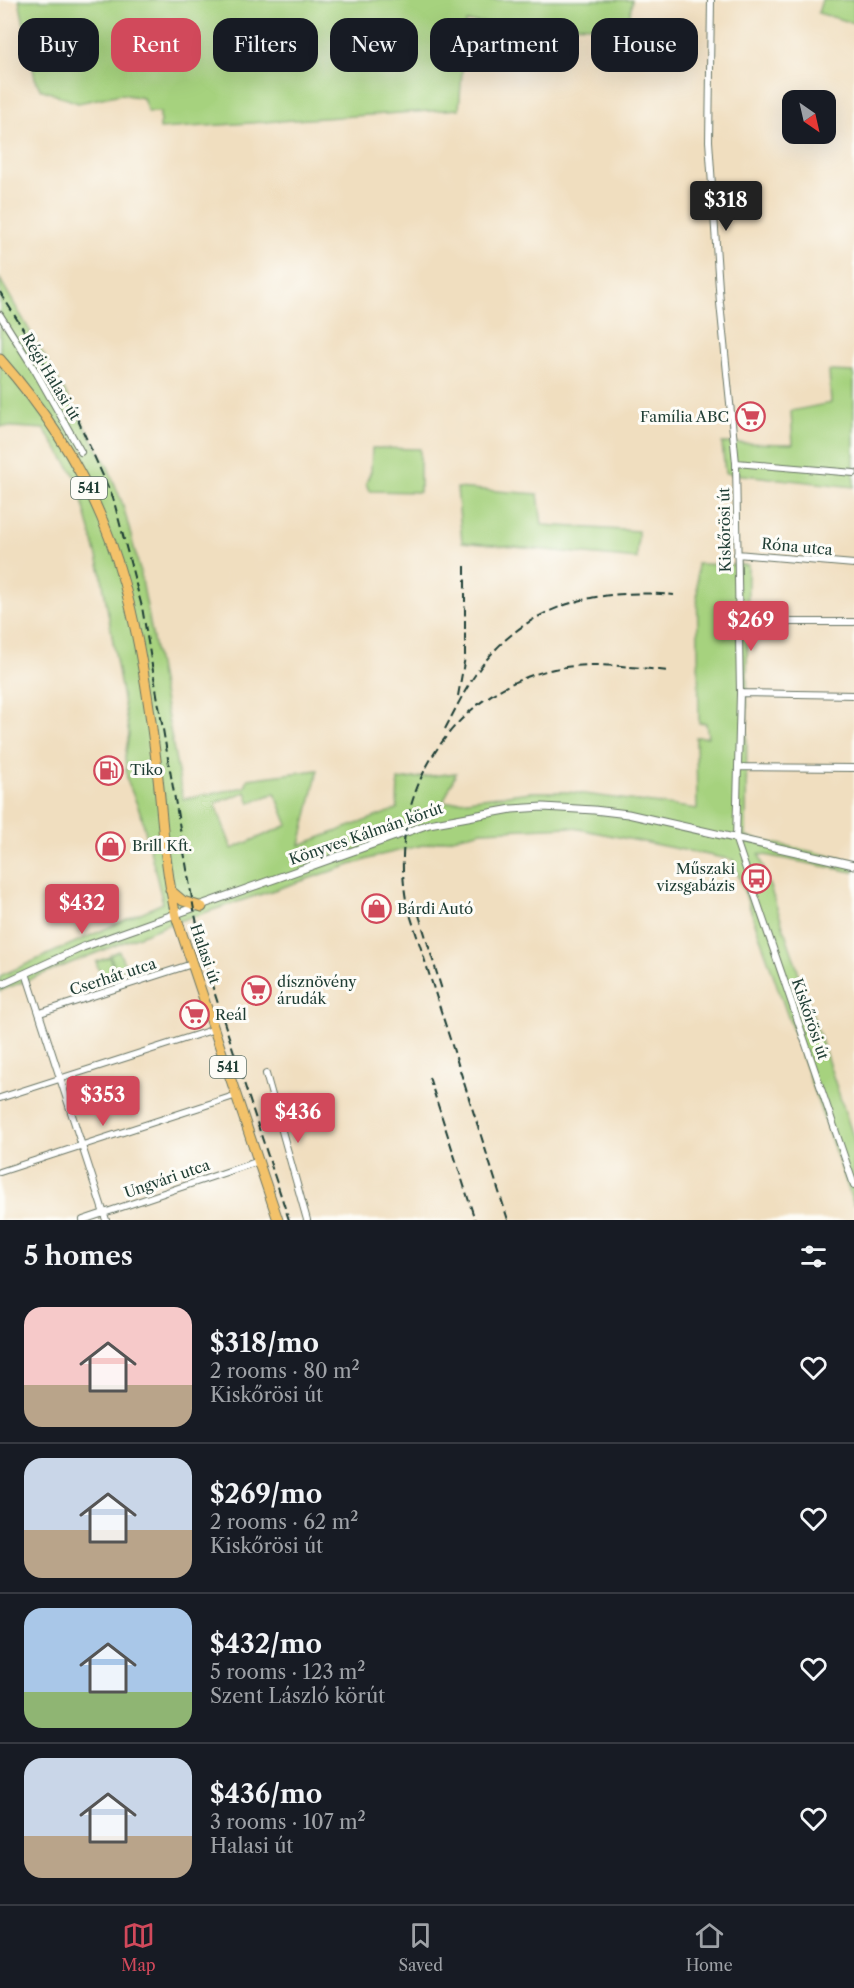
<!DOCTYPE html>
<html lang="en">
<head>
<meta charset="utf-8">
<style>
  :root { --surface:#171b24; --page:#20242c; --text:#f1f3f6; --muted:#9ea1a6; --line:#363941; --accent:#d1495b }
  body { margin:0; font-family:"Libre Caslon Text",serif; background:var(--page); color:var(--text); height:100vh; display:flex; flex-direction:column; font-size:22px; white-space:nowrap }
  * { box-sizing:border-box; margin:0 }
  p { font-size:20px; color:var(--muted) }
  .icon { flex:none; width:33px; height:33px; fill:none; stroke:currentColor; stroke-width:2; stroke-linecap:round; stroke-linejoin:round }
  .map { position:relative; height:1220px; overflow:hidden }
  .side { display:flex; flex-direction:column; background:var(--surface); flex:1 }
  .side>* { flex:none }
  .banner { position:absolute; left:18px; top:18px; width:819px; height:54px; display:flex; gap:12px }
  .needle { width:39px; rotate:146deg }
  .controls { position:absolute; left:782px; top:90px; display:grid; gap:12px }
  .controls a { display:grid; place-items:center; width:54px; height:54px; border-radius:12px; background:var(--surface); box-shadow:0 6px 24px #0002; font-size:30px }
  .price { position:absolute; translate:-50% -51px; padding:0 14px; border-radius:6px; background:var(--accent); color:#fff; font-size:20px; line-height:39px; filter:drop-shadow(0 2px 3px #0008) }
  .price::after { content:''; position:absolute; left:50%; top:36px; width:18px; height:14px; margin-left:-9px; background:inherit; clip-path:polygon(0 0,100% 0,50% 100%) }
  .price.active { background:#222; color:#fff }
  ul { padding:0; list-style:none }
  li { display:flex; align-items:center; gap:18px; height:150px; padding:0 24px }
  li+li { border-top:2px solid var(--line) }
  li span { display:grid; place-items:center; flex:none; width:168px; height:120px; border-radius:18px; color:#555 }
  li>.icon { margin-inline-start:auto }
  span .icon { width:72px; height:72px; fill:#fffc; stroke-width:1 }
  li b { font-size:26px }
  h2 { display:flex; justify-content:space-between; align-items:center; height:72px; padding:0 24px; font-size:26px }
  .pill { padding:0 21px; border-radius:18px; background:var(--surface); box-shadow:0 6px 24px #0002; font-size:21px; line-height:54px }
  .pill.active { background:var(--accent); color:#fff }
  .tab-bar { display:flex; justify-content:space-around; align-items:center; height:84px; border-top:2px solid var(--line); background:var(--surface); font-size:16px; color:var(--muted) }
  .tab-bar a { display:grid; justify-items:center; gap:3px }
  .tab-bar .active { color:var(--accent) }
  .map>svg:first-child { display:block }
  .green { fill:#a6d27e; stroke:#628859; stroke-width:1.5; fill-rule:evenodd }
  .lines { fill:none; stroke-linecap:round; stroke-linejoin:round }
  .minor-casing { stroke:#687565; stroke-width:8 }
  .tertiary-casing { stroke:#687565; stroke-width:9 }
  .primary-casing { stroke:#687565; stroke-width:11 }
  .minor { stroke:#fff; stroke-width:6 }
  .tertiary { stroke:#fff; stroke-width:7 }
  .primary { stroke:#f3c26a; stroke-width:9 }
  .rail { stroke:#1f3d34; stroke-width:2; stroke-dasharray:9 4.5; stroke-linecap:butt }
  .labels { text-anchor:middle; stroke-width:6; stroke-linejoin:round; paint-order:stroke }
  .shield { fill:#fdfcf7; stroke:#62766e; stroke-width:1.5 }
  .shield-label { font-size:14px; font-weight:bold; fill:#1f3d34 }
  .street-label { font-size:15px; fill:#1f3d34; stroke:#fdfcf7 }
  .poi-label { font-size:15px; fill:#1f3d34; stroke:#fdfcf7; text-anchor:start }
</style>
</head>
<body>
<div class="map">
<svg width="854" height="1220" viewBox="0 0 854 1220">
  <rect width="100%" height="100%" fill="#fdfcf7"/>
  <filter id="ink" filterUnits="userSpaceOnUse"><feTurbulence type="fractalNoise" baseFrequency=".0167" numOctaves="2"/><feDisplacementMap in="SourceGraphic" scale="12" xChannelSelector="R" yChannelSelector="G"/><feConvolveMatrix kernelMatrix="1 2 1 2 8 2 1 2 1" color-interpolation-filters="sRGB"/></filter>
  <filter id="wash" filterUnits="userSpaceOnUse"><feTurbulence type="fractalNoise" baseFrequency=".008" numOctaves="4" result="noise"/><feDisplacementMap in="SourceGraphic" scale="24" xChannelSelector="R" yChannelSelector="G"/><feGaussianBlur stdDeviation="1.35" result="paint"/><feColorMatrix in="noise" values="0 0 0 0 0 0 0 0 0 0 0 0 0 0 0 0 0 1.4 0 .05"/><feComposite in="paint" operator="in"/></filter>
  <g filter="url(#wash)">
    <rect width="100%" height="100%" fill="#f0debf"/>
    <!-- green -->
    <path class="green" d="M19,0H632L628,27L466,22L459,109L160,129V112H148L143,98L121,94L78,103L40,89L35,78Z
      M822,0H854V23L818,13Z
      M0,279L108,467L123,505L141,575L183,799L245,787L248,779L318,770L300,845L397,809L398,780L456,773L443,803L531,792H569L697,809L696,737H708L706,723H699L697,564L748,565L746,837L854,861V872L759,854L854,1139V1205L733,860L569,827L482,831L381,855L167,925L0,991V976L163,903L141,814L127,780L125,757L129,734L101,572L76,477L44,429L0,426ZM246,792L250,803L275,793L288,825L232,849L215,803Z
      M829,371L854,372V487L725,473L722,443L793,444L791,411L831,403Z
      M372,448L420,449V492L369,491L366,483L371,471Z
      M457,488L538,494L542,525L638,531L637,559L462,542Z
      M119,951L126,968L116,972L110,955Z
      M109,957L117,976L103,982L96,962Z"/>
  </g>
  <g filter="url(#ink)">
    <g class="lines">
      <defs>
        <path id="minor" d="M711,0L709,141L720,303L736,463L740,693L736,840L854,1185
          M0,315L36,372L81,452
          M736,463L854,473
          M737,554L854,564
          M739,622H854
          M740,693L854,695
          M739,767L854,768
          M26,973L106,1220
          M40,1013L192,964
          M266,1074L307,1220
          M0,1098L215,1029
          M0,1172L237,1095
          M83,1220L259,1161"/>
        <path id="tertiary" d="M0,985L83,947L429,824L512,809L543,807L594,810L628,814L854,865"/>
        <path id="primary" d="M0,359C107,480 134,588 154,744C162,802 163,859 176,916L278,1220
          M170,890L183,901L202,907"/>
      </defs>
      <!-- minor casing -->
      <use href="#minor" class="minor-casing"/>
      <!-- tertiary casing -->
      <use href="#tertiary" class="tertiary-casing"/>
      <!-- primary casing -->
      <use href="#primary" class="primary-casing"/>
      <!-- minor -->
      <use href="#minor" class="minor"/>
      <!-- tertiary -->
      <use href="#tertiary" class="tertiary"/>
      <!-- primary -->
      <use href="#primary" class="primary"/>
      <!-- rail -->
      <path class="rail" d="M0,292L73,409L113,498L142,607L194,910L208,973L289,1220
        M458,696L465,657V564
        M445,729C456,708 466,687 480,668C528,603 598,588 674,595
        M419,915L442,990
        M429,1077L475,1220
        M508,1220L407,905C386,800 447,692 554,669C592,661 630,667 668,671"/>
    </g>
  </g>
  <!-- icons -->
  <defs>
    <symbol id="supermarket-ring" viewBox="-11 -11 22 22"><circle r="9.5" fill="#fdfcf7" stroke="#d1495b" stroke-width="1.5"/><path d="M-6-5.5h2.5l.6 2H6L4.5 2H-2.5L-4.4-4H-6ZM-1.5 3.2a1.3 1.3 0 1 0 .1 0ZM3 3.2a1.3 1.3 0 1 0 .1 0Z" fill="#d1495b"/></symbol>
    <symbol id="fuel-ring" viewBox="-11 -11 22 22"><circle r="9.5" fill="#fdfcf7" stroke="#d1495b" stroke-width="1.5"/><path d="M-5.5-6h7V0h2V4h1.3V-2.5L3-4.5l.8-.8L6-3V5H2.5V1h-1V6h-7ZM-4.2-4.7v3.2H.2V-4.7Z" fill="#d1495b"/></symbol>
    <symbol id="shop-ring" viewBox="-11 -11 22 22"><circle r="9.5" fill="#fdfcf7" stroke="#d1495b" stroke-width="1.5"/><path d="M-5-2.5h2.3a2.7 3.5 0 0 1 5.4 0H5L5.5 6h-11ZM-1.5-2.5h3a1.5 2.3 0 0 0-3 0Z" fill="#d1495b"/></symbol>
    <symbol id="bus-ring" viewBox="-11 -11 22 22"><circle r="9.5" fill="#fdfcf7" stroke="#d1495b" stroke-width="1.5"/><path d="M-5-6H5V4H4V6H2V4H-2V6H-4V4H-5ZM-3.5-4V0h7V-4ZM-3.5 1.2v1.5H-2V1.2ZM2 1.2v1.5H3.5V1.2Z" fill="#d1495b"/></symbol>
  </defs>
  <g fill-rule="evenodd">
    <use href="#supermarket-ring" x="734" y="400" width="33" height="33"/>
    <use href="#fuel-ring" x="92" y="754" width="33" height="33"/>
    <use href="#shop-ring" x="94" y="830" width="33" height="33"/>
    <use href="#bus-ring" x="740" y="862" width="33" height="33"/>
    <use href="#shop-ring" x="360" y="892" width="33" height="33"/>
    <use href="#supermarket-ring" x="240" y="974" width="33" height="33"/>
    <use href="#supermarket-ring" x="178" y="998" width="33" height="33"/>
  </g>
  <g class="labels">
    <!-- shield labels -->
    <g class="shield">
      <rect x="71" y="477" width="36" height="22" rx="4.5"/>
      <rect x="210" y="1056" width="36" height="22" rx="4.5"/>
    </g>
    <g class="shield-label">
      <text x="89" y="493">541</text>
      <text x="228" y="1072">541</text>
    </g>
    <!-- street labels -->
    <g class="street-label">
      <text transform="translate(51 377) rotate(59)" y="5">Régi Halasi út</text>
      <text transform="translate(725 530) rotate(-91)" y="5">Kiskőrösi út</text>
      <text transform="translate(797 547) rotate(5)" y="5">Róna utca</text>
      <text transform="translate(366 834) rotate(-19)" y="5">Könyves Kálmán körút</text>
      <text transform="translate(205 954) rotate(71)" y="5">Halasi út</text>
      <text transform="translate(113 977) rotate(-18)" y="5">Cserhát utca</text>
      <text transform="translate(810 1019) rotate(71)" y="5">Kiskőrösi út</text>
      <text transform="translate(167 1179) rotate(-19)" y="5">Ungvári utca</text>
    </g>
    <!-- poi labels -->
    <g class="poi-label">
      <text x="729" y="422" text-anchor="end">Família ABC</text>
      <text x="130" y="775">Tiko</text>
      <text x="132" y="851">Brill Kft.</text>
      <text x="735" y="874" text-anchor="end">Műszaki<tspan x="735" dy="17">vizsgabázis</tspan></text>
      <text x="397" y="914">Bárdi Autó</text>
      <text x="277" y="987">dísznövény<tspan x="277" dy="17">árudák</tspan></text>
      <text x="215" y="1020">Reál</text>
    </g>
  </g>
</svg>
<div class="controls">
<a><svg class="needle" viewBox="-14 -14 28 28"><path d="M0-13l5 13h-10z" fill="#e53935"/><path d="M0 13l5-13h-10z" fill="#9ea1a6"/></svg></a>
</div>
<b class="price active" style="left:726px;top:232px">$318</b>
<b class="price" style="left:751px;top:652px">$269</b>
<b class="price" style="left:82px;top:935px">$432</b>
<b class="price" style="left:103px;top:1127px">$353</b>
<b class="price" style="left:298px;top:1144px">$436</b>
<div class="banner">
<a class="pill">Buy</a>
<a class="pill active">Rent</a>
<a class="pill">Filters</a>
<a class="pill">New</a>
<a class="pill">Apartment</a>
<a class="pill">House</a>
</div>
</div>
<section class="side">
<h2>5 homes<svg class="icon" aria-label="filters" viewBox="0 0 24 24"><path d="M4 7h16M4 17h16"/><circle cx="9" cy="7" r="2"/><circle cx="15" cy="17" r="2"/></svg></h2>
<ul>
<li><span style="background:linear-gradient(#f6c9c9 65%,#b9a48a 0)"><svg class="icon" aria-label="home" viewBox="0 0 24 24"><path d="M3 11l9-7 9 7M6 9v11h12V9"/></svg></span><div><b>$318/mo</b><p>2 rooms · 80 m²</p><p>Kiskőrösi út</p></div><svg class="icon" aria-label="heart" viewBox="0 0 24 24"><path d="M12 20l-8-8c-3-5 5-10 8-4 3-6 11-1 8 4z"/></svg></li>
<li><span style="background:linear-gradient(#c9d6e8 60%,#b9a48a 0)"><svg class="icon" aria-label="home" viewBox="0 0 24 24"><path d="M3 11l9-7 9 7M6 9v11h12V9"/></svg></span><div><b>$269/mo</b><p>2 rooms · 62 m²</p><p>Kiskőrösi út</p></div><svg class="icon" aria-label="heart" viewBox="0 0 24 24"><path d="M12 20l-8-8c-3-5 5-10 8-4 3-6 11-1 8 4z"/></svg></li>
<li><span style="background:linear-gradient(#a9c7e8 70%,#8fb573 0)"><svg class="icon" aria-label="home" viewBox="0 0 24 24"><path d="M3 11l9-7 9 7M6 9v11h12V9"/></svg></span><div><b>$432/mo</b><p>5 rooms · 123 m²</p><p>Szent László körút</p></div><svg class="icon" aria-label="heart" viewBox="0 0 24 24"><path d="M12 20l-8-8c-3-5 5-10 8-4 3-6 11-1 8 4z"/></svg></li>
<li><span style="background:linear-gradient(#c9d6e8 65%,#b9a48a 0)"><svg class="icon" aria-label="home" viewBox="0 0 24 24"><path d="M3 11l9-7 9 7M6 9v11h12V9"/></svg></span><div><b>$436/mo</b><p>3 rooms · 107 m²</p><p>Halasi út</p></div><svg class="icon" aria-label="heart" viewBox="0 0 24 24"><path d="M12 20l-8-8c-3-5 5-10 8-4 3-6 11-1 8 4z"/></svg></li>
</ul>
</section>
<nav class="tab-bar">
<a class="active"><svg class="icon" aria-label="map" viewBox="0 0 24 24"><path d="M3 6l6-2 6 2 6-2v14l-6 2-6-2-6 2zM9 4v14M15 6v14"/></svg>Map</a>
<a><svg class="icon" aria-label="saved" viewBox="0 0 24 24"><path d="M7 4h10v16l-5-4-5 4z"/></svg>Saved</a>
<a><svg class="icon" aria-label="home" viewBox="0 0 24 24"><path d="M3 11l9-7 9 7M6 9v11h12V9"/></svg>Home</a>
</nav>
</body>
</html>
